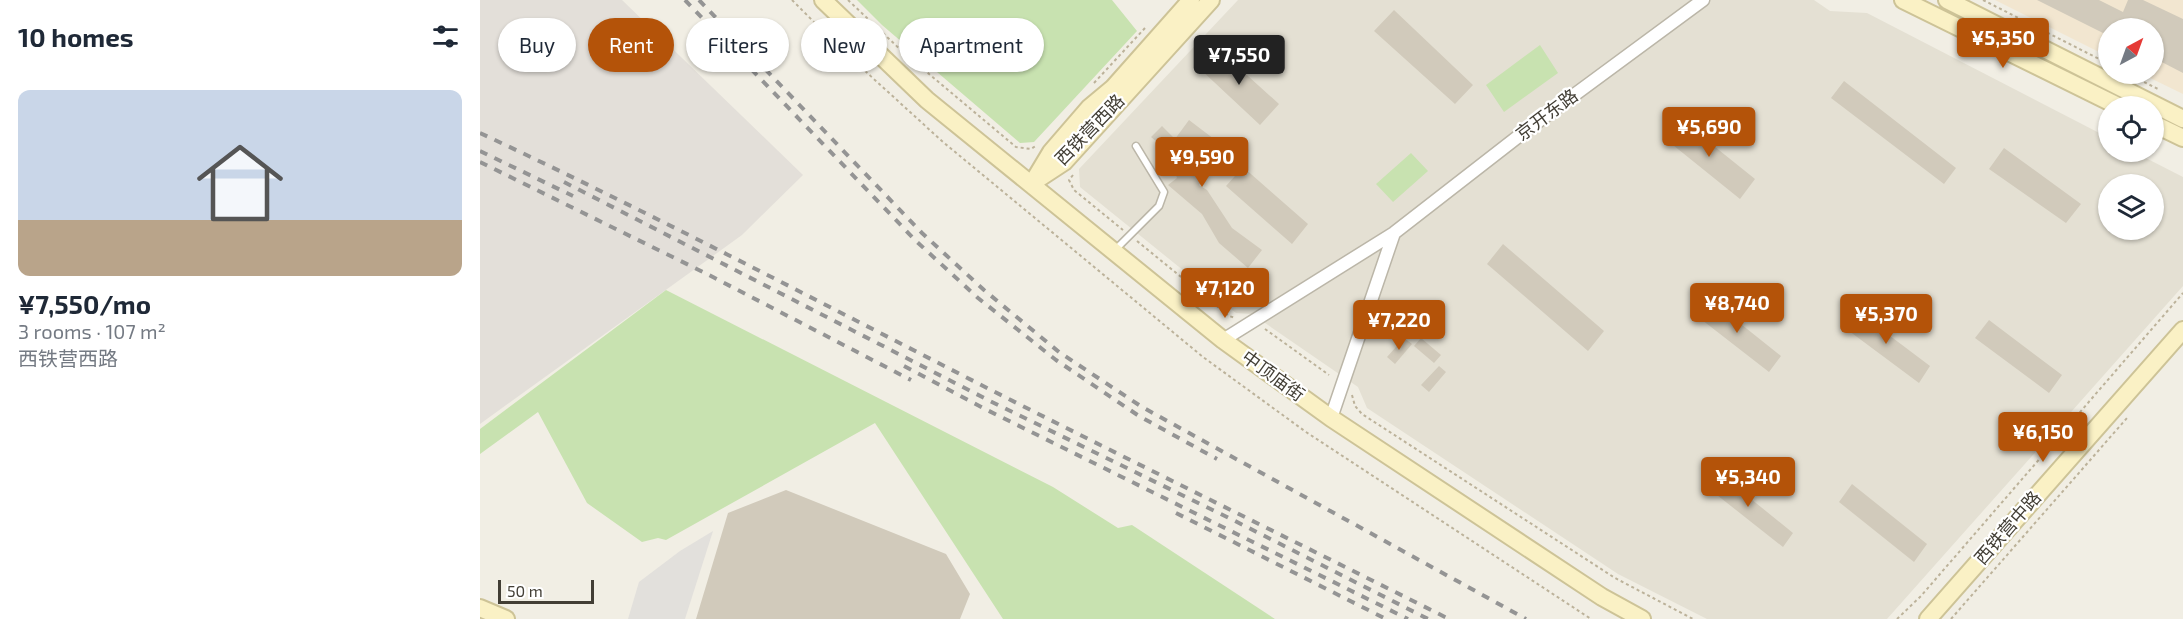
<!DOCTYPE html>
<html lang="en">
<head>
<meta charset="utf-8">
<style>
  :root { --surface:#fff; --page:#f6f6f7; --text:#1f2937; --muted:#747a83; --line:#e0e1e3; --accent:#b45309 }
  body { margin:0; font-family:"Exo 2","Noto Sans SC",sans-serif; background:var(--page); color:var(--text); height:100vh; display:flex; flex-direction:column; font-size:22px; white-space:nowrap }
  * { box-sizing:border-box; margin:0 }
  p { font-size:20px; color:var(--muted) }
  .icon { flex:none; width:33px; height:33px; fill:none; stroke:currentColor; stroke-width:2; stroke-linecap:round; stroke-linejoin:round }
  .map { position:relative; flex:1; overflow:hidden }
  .panel { display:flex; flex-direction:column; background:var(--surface); width:480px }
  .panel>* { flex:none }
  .banner { position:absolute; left:18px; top:18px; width:570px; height:54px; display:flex; gap:12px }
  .needle { width:39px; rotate:41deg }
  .tools { position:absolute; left:1618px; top:18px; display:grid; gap:12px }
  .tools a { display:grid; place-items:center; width:66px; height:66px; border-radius:50%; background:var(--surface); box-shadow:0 2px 4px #0004; font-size:30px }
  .scale { position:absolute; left:18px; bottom:15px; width:96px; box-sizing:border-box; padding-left:6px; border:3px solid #423e35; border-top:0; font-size:16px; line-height:21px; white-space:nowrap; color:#423e35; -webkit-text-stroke:4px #fff; paint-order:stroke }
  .price { position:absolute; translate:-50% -51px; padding:0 14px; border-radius:6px; background:var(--accent); color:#fff; font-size:20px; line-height:39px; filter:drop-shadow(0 2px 3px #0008) }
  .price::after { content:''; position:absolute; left:50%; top:36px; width:18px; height:14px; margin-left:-9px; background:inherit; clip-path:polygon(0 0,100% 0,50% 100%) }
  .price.current { background:#222; color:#fff }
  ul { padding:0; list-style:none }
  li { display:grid; align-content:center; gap:12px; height:318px; padding:0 18px }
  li+li { border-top:2px solid var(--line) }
  li span { display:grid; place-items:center; height:186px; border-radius:12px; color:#555 }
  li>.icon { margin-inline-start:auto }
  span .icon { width:108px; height:108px; fill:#fffc; stroke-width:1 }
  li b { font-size:26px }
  h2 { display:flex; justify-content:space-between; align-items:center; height:72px; padding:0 18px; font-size:26px }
  .pill { padding:0 21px; border-radius:27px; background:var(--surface); box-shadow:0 2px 4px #0004; font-size:21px; line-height:54px }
  .pill.current { background:var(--accent); color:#fff }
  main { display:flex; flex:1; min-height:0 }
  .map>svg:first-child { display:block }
  .residential { fill:#e4e0d3; fill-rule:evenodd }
  .commercial { fill:#f2e6d0 }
  .industrial { fill:#e3dfd9 }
  .green { fill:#c8e2b0 }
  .parking { fill:#e2e0dc }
  .building { fill:#d1cabb }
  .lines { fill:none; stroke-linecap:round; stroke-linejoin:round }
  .lane-casing { stroke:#bbb6a8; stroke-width:9 }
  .street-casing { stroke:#bbb6a8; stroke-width:15 }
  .secondary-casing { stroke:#cdc397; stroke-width:20 }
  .path { stroke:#bcb29a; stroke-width:2; stroke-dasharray:3 3; stroke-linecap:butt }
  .lane { stroke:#fff; stroke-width:6 }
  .street { stroke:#fff; stroke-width:12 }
  .secondary { stroke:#faf1c5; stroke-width:16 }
  .rail { stroke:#949494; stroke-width:4; stroke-dasharray:8 8; stroke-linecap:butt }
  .labels { text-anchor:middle; stroke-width:4.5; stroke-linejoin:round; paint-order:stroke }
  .street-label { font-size:18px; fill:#423e35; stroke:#fff }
</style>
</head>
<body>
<main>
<section class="panel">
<h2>10 homes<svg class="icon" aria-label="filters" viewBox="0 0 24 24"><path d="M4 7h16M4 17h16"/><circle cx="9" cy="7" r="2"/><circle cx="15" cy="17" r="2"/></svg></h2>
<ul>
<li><span style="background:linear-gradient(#c9d6e8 70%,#b9a48a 0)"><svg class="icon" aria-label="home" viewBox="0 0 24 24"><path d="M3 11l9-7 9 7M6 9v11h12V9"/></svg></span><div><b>¥7,550/mo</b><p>3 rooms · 107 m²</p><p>西铁营西路</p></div></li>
</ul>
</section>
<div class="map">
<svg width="1703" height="619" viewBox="0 0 1703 619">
  <rect width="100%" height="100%" fill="#f1eee4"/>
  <!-- residential -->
  <path class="residential" d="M758,0H1334L1350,11L1387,13L1629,138V152H1654L1703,177V286L1407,619H1227L1138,574L887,408L878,387L772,314L756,313L600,187L599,169ZM1629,184H1674V230H1629Z"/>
  <!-- commercial -->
  <path class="commercial" d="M1515,0H1703V94L1662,74H1674V28H1629V57Z"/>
  <!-- industrial -->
  <path class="industrial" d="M0,0H142L323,175L262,235L0,424Z"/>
  <!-- green -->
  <path class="green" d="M377,0H632L657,31L554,142L540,143L402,25Z
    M1060,45L1078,73L1024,112L1006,85Z
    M931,153L948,171L913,202L896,184Z
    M186,290L573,487L638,528L652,525L795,619H523L395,423L186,540L178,538L162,542L107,503L58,412L0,454V429Z"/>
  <!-- parking -->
  <path class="parking" d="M233,531L205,619H148L159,582L200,551Z"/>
  <!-- building -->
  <path class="building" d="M1557,0H1619L1643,12L1648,0H1663L1703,19V73L1674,58V28H1629V36Z
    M914,10L993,85L975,104L894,31Z
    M737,48L799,104L780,125L719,68Z
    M1364,81L1476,168L1464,184L1351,98Z
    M1199,118L1275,179L1260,199L1183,137Z
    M709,120L734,139L714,164L727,173L719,185L727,190L752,228L782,250L768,268L739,243L722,214L688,185L697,178L689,152L671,137L682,126L695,139Z
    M1524,148L1601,204L1586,223L1509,169Z
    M763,167L828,224L812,244L746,186Z
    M1023,244L1124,331L1108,351L1007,264Z
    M1227,297L1301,356L1289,372L1213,313Z
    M1373,308L1450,366L1439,383L1361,325Z
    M1509,320L1582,375L1569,393L1495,338Z
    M924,338L932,344L915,364L907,357Z
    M941,338L961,355L954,363L934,346Z
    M959,366L966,372L949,392L941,385Z
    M1234,469L1313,533L1303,547L1223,484Z
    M1372,484L1447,544L1434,562L1359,502Z
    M306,490L466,554L490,594L480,619H216L248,513Z"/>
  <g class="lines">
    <defs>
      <path id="lane" d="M635,250L679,206L684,192L656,146"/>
      <path id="street" d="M743,340L914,233L1044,132L1223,0
        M851,418L914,233"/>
      <path id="secondary" d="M343,0L447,100L743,340L851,418L1122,597L1162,619
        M1423,0L1638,106
        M1467,0L1703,119
        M1674,124L1703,138
        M556,177L571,152L609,108L633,88L711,0
        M552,183L584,162L731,0
        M0,608L26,619
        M1448,619L1703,330"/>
    </defs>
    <!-- lane casing -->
    <use href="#lane" class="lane-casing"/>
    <!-- street casing -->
    <use href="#street" class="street-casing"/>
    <!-- secondary casing -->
    <use href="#secondary" class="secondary-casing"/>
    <!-- path -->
    <path class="path" d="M312,0L362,50L463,142L723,357L826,432L1111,619
      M368,0L424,53L536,147L551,149L557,145
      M1503,0L1629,64
      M1648,74L1680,90
      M614,83L665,28
      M593,175L589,180L594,190L643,230
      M657,241L749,316L756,318
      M785,329L849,375
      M872,395L875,406L882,414L1135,578L1213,619
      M1417,619L1441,596L1703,293
      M1471,619L1647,418"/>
    <!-- lane -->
    <use href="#lane" class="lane"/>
    <!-- street -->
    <use href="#street" class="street"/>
    <!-- secondary -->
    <use href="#secondary" class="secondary"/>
    <!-- rail -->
    <path class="rail" d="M205,0L436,241L498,298L576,360L659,416L737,459
      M219,0L442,233L504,290L579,352L662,407L1046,619
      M0,133C173,214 341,303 511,390C663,467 816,542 969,619
      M0,151L93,196
      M0,162L227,274L431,380
      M84,182L510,401L755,521L948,619
      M424,366L505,409L928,619
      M696,513L906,619"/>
  </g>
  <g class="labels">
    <!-- street labels -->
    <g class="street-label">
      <text transform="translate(1067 115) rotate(-37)" y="6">京开东路</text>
      <text transform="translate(610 130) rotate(-46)" y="6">西铁营西路</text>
      <text transform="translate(793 376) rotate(36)" y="6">中顶庙街</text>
      <text transform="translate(1528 528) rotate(-49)" y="6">西铁营中路</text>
    </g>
  </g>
</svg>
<div class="tools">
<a><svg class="needle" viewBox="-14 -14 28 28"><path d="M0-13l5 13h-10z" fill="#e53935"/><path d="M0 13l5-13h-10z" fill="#747a83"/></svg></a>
<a><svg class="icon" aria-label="locate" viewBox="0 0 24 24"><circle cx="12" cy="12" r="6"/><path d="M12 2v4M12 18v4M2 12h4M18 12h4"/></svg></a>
<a><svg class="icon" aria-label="layers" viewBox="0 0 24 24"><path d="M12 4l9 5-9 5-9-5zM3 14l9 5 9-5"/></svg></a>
</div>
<div class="scale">50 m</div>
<b class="price" style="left:1523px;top:69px">¥5,350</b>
<b class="price current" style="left:759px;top:86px">¥7,550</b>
<b class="price" style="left:1229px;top:158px">¥5,690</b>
<b class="price" style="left:722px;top:188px">¥9,590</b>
<b class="price" style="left:745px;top:319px">¥7,120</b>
<b class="price" style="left:1257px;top:334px">¥8,740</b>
<b class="price" style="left:1406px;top:345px">¥5,370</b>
<b class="price" style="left:919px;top:351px">¥7,220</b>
<b class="price" style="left:1563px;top:463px">¥6,150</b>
<b class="price" style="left:1268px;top:508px">¥5,340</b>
<div class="banner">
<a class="pill">Buy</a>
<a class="pill current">Rent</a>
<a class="pill">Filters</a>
<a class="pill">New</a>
<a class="pill">Apartment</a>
</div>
</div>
</main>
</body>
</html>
